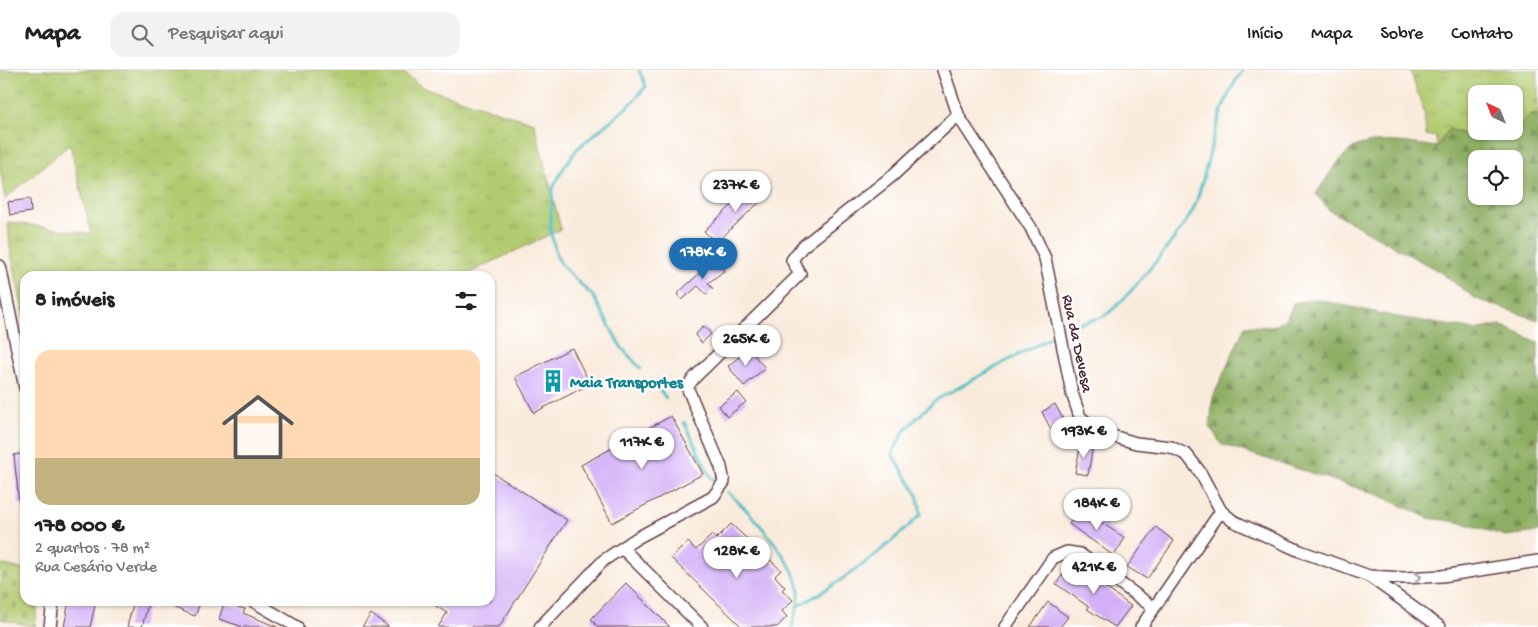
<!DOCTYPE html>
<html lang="pt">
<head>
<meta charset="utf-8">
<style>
  :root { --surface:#fff; --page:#f2f2f2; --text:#202124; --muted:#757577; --line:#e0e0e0; --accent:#1f6fb2 }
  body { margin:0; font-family:"Gochi Hand",sans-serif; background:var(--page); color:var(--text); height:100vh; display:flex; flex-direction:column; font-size:19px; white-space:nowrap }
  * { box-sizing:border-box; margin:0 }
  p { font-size:16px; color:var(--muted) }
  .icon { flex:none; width:28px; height:28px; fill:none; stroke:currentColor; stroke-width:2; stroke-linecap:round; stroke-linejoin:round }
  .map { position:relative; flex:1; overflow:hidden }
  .panel { position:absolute; left:20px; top:201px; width:475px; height:335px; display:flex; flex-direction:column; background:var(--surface); border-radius:15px; box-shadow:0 1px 4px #0004 }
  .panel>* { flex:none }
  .needle { width:32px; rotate:317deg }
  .controls { position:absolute; left:1468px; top:15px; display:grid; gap:10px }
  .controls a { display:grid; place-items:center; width:55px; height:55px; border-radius:10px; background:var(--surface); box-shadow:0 1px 4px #0004; font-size:25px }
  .price { position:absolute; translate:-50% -42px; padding:0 11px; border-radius:18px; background:#fff; color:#222; font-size:16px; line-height:32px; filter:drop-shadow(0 1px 2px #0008) }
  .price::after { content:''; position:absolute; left:50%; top:30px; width:15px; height:11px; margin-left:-8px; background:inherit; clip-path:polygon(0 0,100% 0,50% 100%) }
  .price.on { background:var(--accent); color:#fff }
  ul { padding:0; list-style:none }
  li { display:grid; align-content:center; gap:10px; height:265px; padding:0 15px }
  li+li { border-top:1px solid var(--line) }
  li span { display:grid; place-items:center; height:155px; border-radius:15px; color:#555 }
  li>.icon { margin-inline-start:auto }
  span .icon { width:90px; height:90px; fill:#fffc; stroke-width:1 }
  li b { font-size:21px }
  h2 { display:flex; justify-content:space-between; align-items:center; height:60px; padding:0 15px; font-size:21px }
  header { display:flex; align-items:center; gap:30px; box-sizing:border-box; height:70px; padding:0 25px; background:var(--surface); border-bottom:1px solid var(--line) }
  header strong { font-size:24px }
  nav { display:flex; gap:28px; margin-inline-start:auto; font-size:18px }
  .search { width:350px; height:45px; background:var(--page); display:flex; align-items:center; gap:12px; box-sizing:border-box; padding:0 18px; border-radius:15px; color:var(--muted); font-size:19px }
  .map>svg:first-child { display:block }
  .grass { fill:url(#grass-tufts); stroke:#7e754e }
  .forest { fill:url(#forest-firs); stroke:#6c6747; fill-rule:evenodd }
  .cemetery { fill:url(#cemetery-stones); stroke:#7e754e }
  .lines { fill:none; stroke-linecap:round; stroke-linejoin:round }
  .stream { stroke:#4dbcc2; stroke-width:3 }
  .building { fill:#d2aff7 }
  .minor-casing { stroke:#643e46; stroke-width:14 }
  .minor { stroke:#fff; stroke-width:11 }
  .oneway { stroke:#ae9aa0 }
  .labels { text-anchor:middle; stroke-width:4.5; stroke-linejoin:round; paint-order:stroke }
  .street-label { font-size:16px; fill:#4a1f2b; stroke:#fff }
  .culture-label { font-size:16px; font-weight:bold; fill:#0d838f; stroke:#fff; text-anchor:start }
</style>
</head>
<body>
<header>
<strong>Mapa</strong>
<div class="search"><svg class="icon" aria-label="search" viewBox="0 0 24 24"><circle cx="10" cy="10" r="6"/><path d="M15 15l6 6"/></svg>Pesquisar aqui</div>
<nav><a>Início</a><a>Mapa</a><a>Sobre</a><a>Contato</a></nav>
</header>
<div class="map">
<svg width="1538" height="557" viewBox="0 0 1538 557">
  <defs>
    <pattern id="grass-tufts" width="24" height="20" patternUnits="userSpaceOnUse" patternTransform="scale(1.25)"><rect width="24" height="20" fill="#b3cb71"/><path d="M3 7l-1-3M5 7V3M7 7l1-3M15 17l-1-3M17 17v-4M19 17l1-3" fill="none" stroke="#9bae62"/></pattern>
    <pattern id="forest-firs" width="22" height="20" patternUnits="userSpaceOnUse" patternTransform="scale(1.25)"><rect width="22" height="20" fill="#8eaf63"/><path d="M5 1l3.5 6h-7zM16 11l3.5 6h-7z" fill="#768e52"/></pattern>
    <pattern id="cemetery-stones" width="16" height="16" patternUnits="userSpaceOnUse" patternTransform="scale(1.25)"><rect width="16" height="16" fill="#b3cb71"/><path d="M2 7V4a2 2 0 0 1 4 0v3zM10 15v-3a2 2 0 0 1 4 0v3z" fill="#9bae62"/></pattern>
  </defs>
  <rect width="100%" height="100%" fill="#fff"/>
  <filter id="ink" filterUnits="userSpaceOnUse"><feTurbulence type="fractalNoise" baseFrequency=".02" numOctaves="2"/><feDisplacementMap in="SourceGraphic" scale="10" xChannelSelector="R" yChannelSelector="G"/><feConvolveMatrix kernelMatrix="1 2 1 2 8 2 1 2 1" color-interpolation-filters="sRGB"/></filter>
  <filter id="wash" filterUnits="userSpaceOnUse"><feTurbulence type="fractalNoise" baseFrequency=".0096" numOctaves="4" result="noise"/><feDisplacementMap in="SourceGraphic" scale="20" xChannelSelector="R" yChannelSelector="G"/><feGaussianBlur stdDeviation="1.12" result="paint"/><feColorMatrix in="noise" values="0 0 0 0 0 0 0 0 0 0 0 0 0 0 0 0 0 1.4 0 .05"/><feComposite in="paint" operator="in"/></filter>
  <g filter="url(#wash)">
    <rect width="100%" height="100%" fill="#f9ebdc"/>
    <!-- grass -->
    <path class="grass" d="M0,0H400L422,17L534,53L561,159L463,206H25V253L10,177L8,152L91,164L70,74L5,129L0,99Z
      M1410,0H1538V45H1529L1514,59V24H1476V61H1512C1495,77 1467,65 1449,59L1437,77L1436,67L1426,65L1424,42Z"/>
    <!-- forest -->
    <path class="forest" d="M1529,45H1538V250L1476,229L1440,202L1329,140L1316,124C1325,111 1340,86 1353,78C1374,66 1414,74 1437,77L1449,59L1480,69L1506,67ZM1476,89H1514V126H1476Z
      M1315,229L1392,246L1476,260L1500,255L1538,272V462L1506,466L1458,452L1428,448L1379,425L1221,374L1210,357L1213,327L1245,256C1270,256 1285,261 1293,233Z"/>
    <!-- cemetery -->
    <path class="cemetery" d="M0,494L25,500V531H38L35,557L0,549Z"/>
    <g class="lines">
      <!-- stream -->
      <path class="stream" d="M639,0L646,16L632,33L577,79L563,99L553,118L550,159L557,187L564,198L593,226L621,277L641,299
        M1068,258C1080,252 1093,251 1104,246C1121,237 1189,154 1195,135C1212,89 1213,40 1243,0
        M652,311L666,328
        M684,352L710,406L714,410
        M728,422C750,442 794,490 799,519C801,529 794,546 792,557
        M796,537C842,512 884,481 921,444L917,424L892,384L905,360L934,331L1051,267"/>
    </g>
    <g id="blocks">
      <!-- building -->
      <path class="building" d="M756,113L767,125L716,173L704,161Z
        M30,129L31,142L10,145L8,132Z
        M715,189L724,201L708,213L713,219L707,225L698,216L682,230L677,224Z
        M704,256L711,264L702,273L695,265Z
        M572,278L590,314L534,343L515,307Z
        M749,279L765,298L744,316L728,296Z
        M738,322L746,332L727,347L719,336Z
        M1055,334L1068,358L1054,365L1042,342Z
        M671,346L703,404L612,453L581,395Z
        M1081,373L1093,375L1088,405L1075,403Z
        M25,383V434H19L14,385Z
        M490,401L567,450L499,557H438L447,543L428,531H490Z
        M1082,436L1092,444L1091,446L1125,468L1114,486L1069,454Z
        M731,454L781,500L775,506L785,517L782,520L793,530L782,541L787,547L777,557H742L671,488L688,472L696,480L712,465L716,469Z
        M1156,457L1174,471L1147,509L1127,497Z
        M1071,493L1131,536L1115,557L1087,539L1089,537L1056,514Z
        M626,513L670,557H598L591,549Z
        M69,531H96L90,557H64Z
        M134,531L148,534L142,557H127Z
        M157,531H201L195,546Z
        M1048,532L1068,547L1060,557H1030Z
        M224,533L245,539L243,543L277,557H243L219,549Z
        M371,544L389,557H362Z"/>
    </g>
  </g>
  <g filter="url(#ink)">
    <use href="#blocks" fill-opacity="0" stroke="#643e46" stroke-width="1"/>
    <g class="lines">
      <defs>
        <path id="minor" d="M943,0L959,47L1031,158L1045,188L1072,323L1080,347L1099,362L1136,373L1171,377L1187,385L1200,402L1221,441L1141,557
          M0,196L25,318
          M1221,441L1233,451L1300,481L1369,506L1404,508L1442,506L1538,491
          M622,478L702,557
          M1369,506L1440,557
          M253,531L297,557
          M50,557L53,531
          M540,557L604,490L637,468L713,427L724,412L721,397L687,317L695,307L800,204L792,190L802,177L891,107L958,45
          M1005,557L1053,488L1067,482L1080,484L1154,538"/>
      </defs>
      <!-- minor casing -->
      <use href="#minor" class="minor-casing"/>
      <!-- minor -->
      <use href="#minor" class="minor"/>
    </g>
    <!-- one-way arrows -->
    <defs><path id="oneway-chevron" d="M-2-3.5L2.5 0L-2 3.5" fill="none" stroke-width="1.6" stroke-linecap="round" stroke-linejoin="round" transform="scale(1.25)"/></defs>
    <use class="oneway" href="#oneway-chevron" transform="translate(1418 507) rotate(-3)"/>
  </g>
  <!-- icons -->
  <defs>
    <symbol id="building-bare" viewBox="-9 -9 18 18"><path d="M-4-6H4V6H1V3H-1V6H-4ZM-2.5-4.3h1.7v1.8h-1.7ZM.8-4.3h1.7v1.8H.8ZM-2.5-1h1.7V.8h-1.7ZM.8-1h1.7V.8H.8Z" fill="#0f9aa8" stroke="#fff" stroke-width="2.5" paint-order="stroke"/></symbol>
  </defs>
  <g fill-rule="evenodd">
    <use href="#building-bare" x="537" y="295" width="32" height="32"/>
  </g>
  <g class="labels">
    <!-- street labels -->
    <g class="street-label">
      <text transform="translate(1079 273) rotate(78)" y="6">Rua da Devesa</text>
    </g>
    <!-- culture labels -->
    <g class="culture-label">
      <text x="570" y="317">Maia Transportes</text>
    </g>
  </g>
</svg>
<div class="controls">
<a><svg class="needle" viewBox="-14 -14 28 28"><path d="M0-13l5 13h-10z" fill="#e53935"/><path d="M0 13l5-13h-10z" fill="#757577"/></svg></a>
<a><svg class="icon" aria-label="locate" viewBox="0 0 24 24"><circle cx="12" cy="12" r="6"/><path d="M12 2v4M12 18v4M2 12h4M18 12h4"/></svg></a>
</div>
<b class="price" style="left:736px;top:143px">237K €</b>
<b class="price on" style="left:703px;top:210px">178K €</b>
<b class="price" style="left:746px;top:297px">265K €</b>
<b class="price" style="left:1084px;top:389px">193K €</b>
<b class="price" style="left:642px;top:400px">117K €</b>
<b class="price" style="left:1097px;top:461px">184K €</b>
<b class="price" style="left:737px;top:509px">128K €</b>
<b class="price" style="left:1094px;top:525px">421K €</b>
<section class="panel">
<h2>8 imóveis<svg class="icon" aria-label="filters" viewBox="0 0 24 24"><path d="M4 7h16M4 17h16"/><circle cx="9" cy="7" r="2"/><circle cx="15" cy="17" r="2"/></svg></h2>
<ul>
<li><span style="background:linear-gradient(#ffd9b3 70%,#c2b280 0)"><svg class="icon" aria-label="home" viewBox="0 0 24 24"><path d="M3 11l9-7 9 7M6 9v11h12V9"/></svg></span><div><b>178 000 €</b><p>2 quartos · 78 m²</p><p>Rua Cesário Verde</p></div></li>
</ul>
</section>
</div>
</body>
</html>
